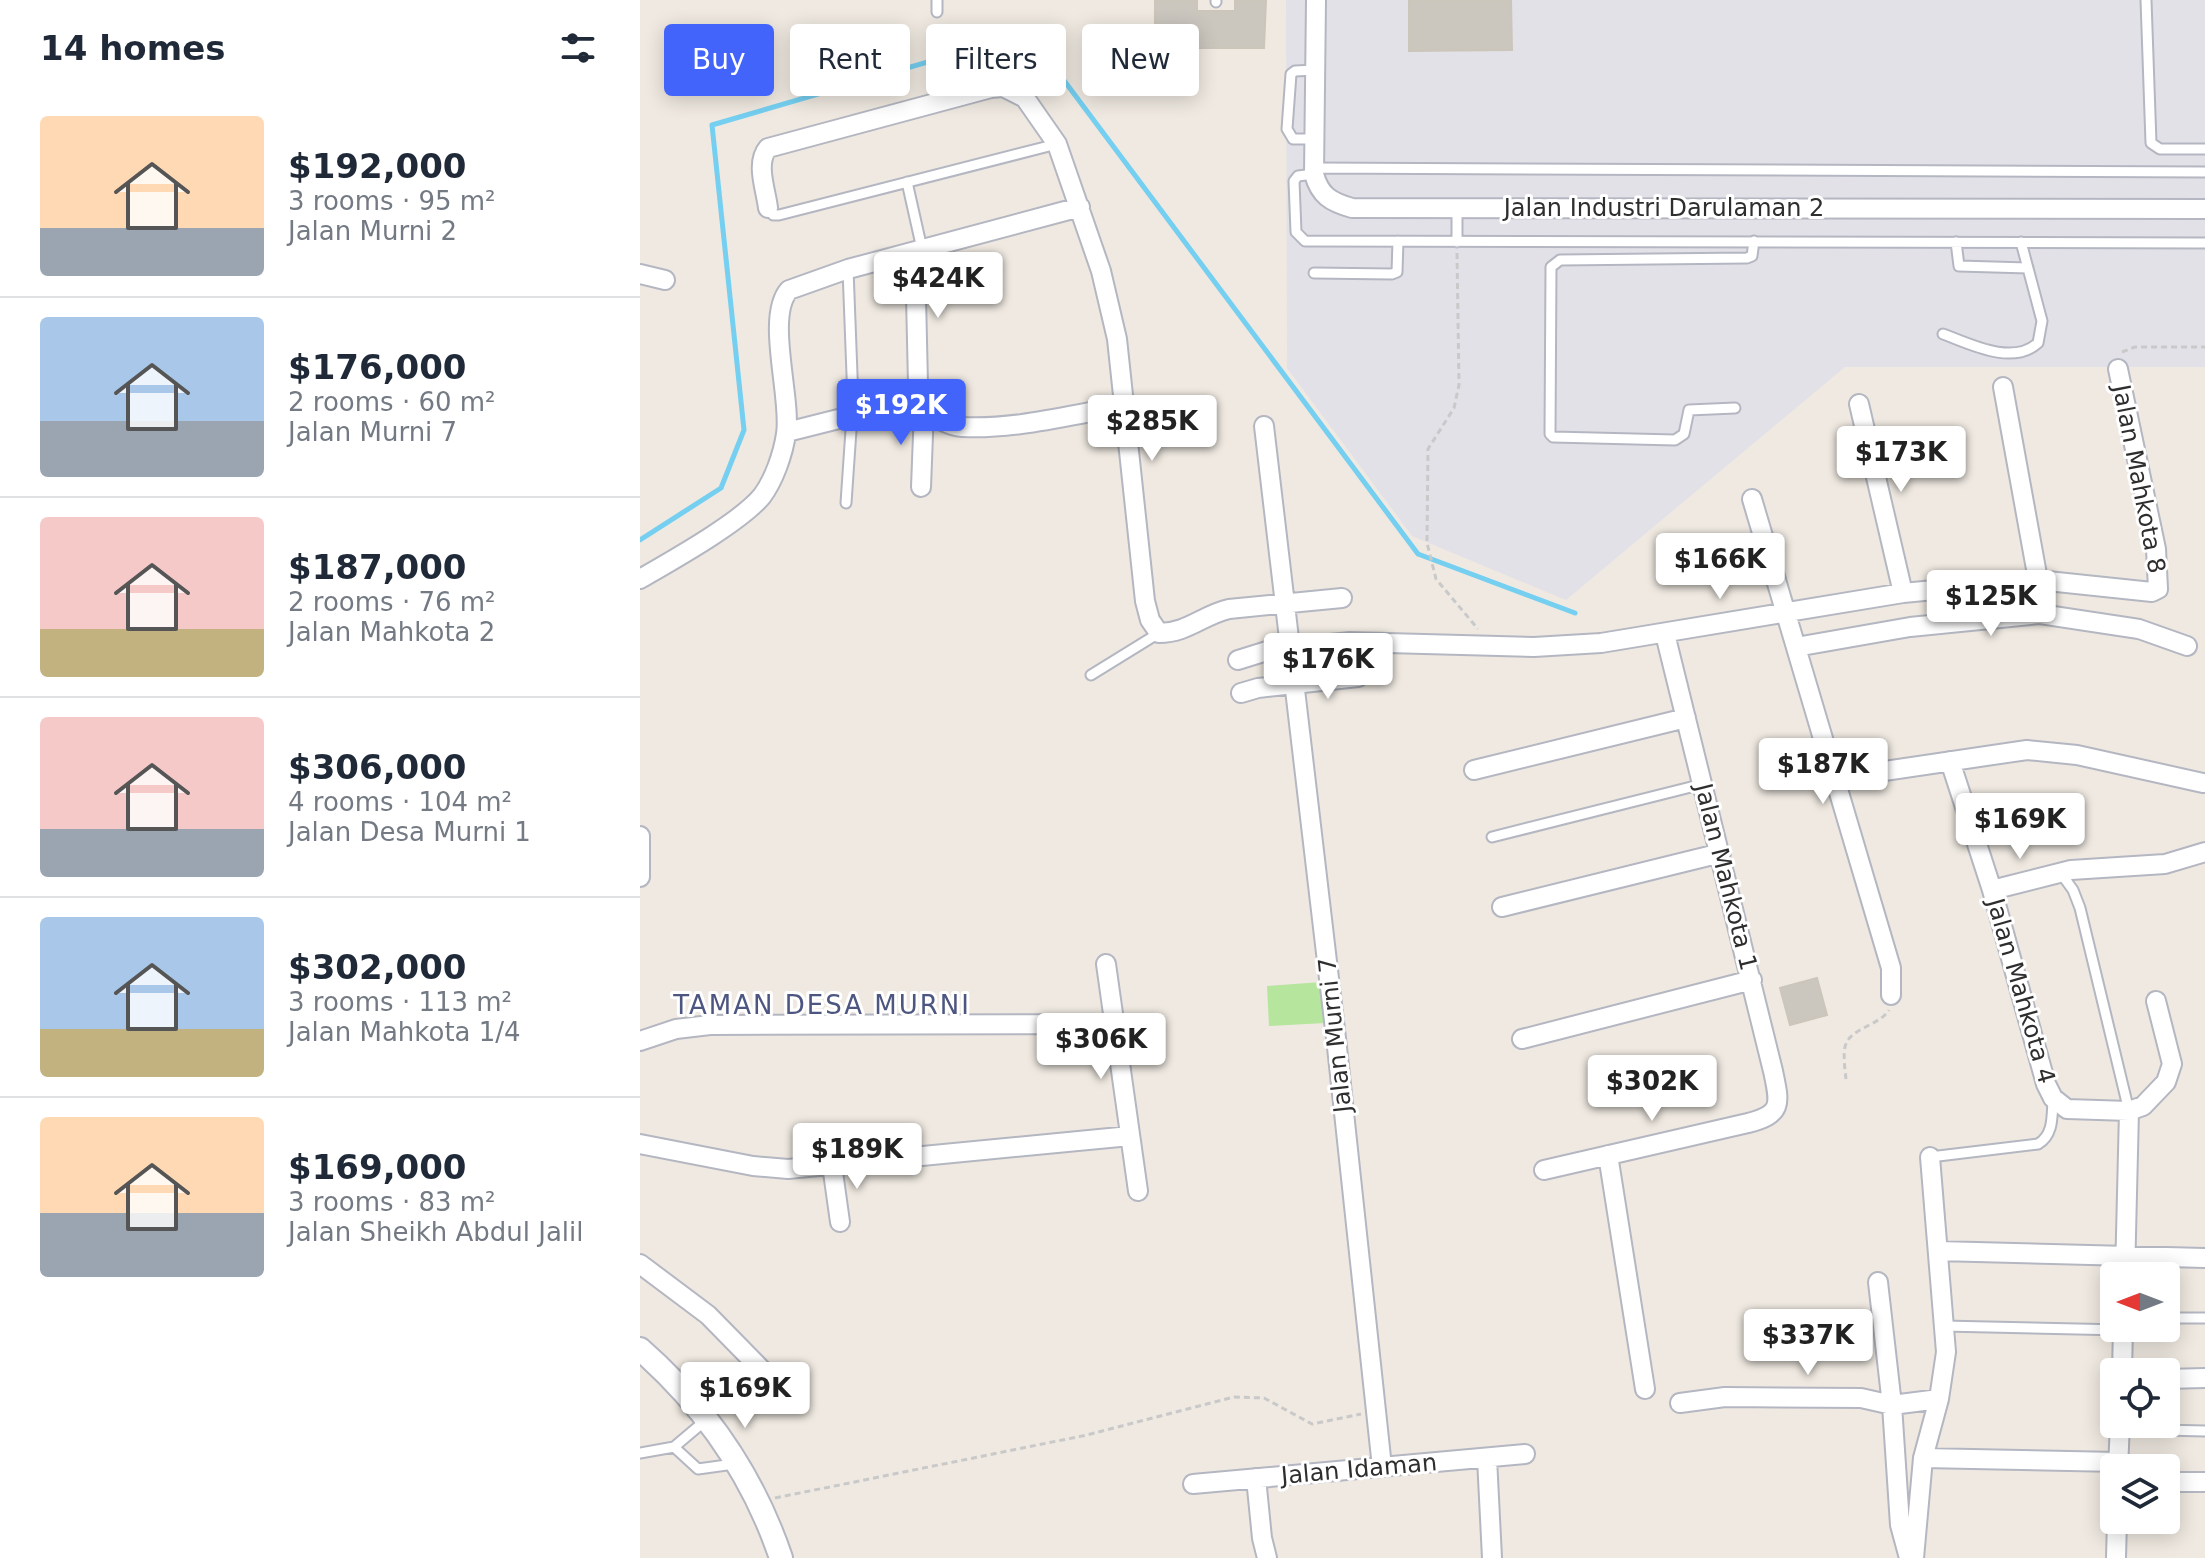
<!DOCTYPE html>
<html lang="en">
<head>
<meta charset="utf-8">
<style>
  :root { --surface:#fff; --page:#f2f2f3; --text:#1f2937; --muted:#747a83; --line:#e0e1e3; --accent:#4264fb }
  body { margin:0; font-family:"DejaVu Sans",sans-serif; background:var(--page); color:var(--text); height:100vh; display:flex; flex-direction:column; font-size:30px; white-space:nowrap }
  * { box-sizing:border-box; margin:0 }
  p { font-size:26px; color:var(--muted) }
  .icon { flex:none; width:44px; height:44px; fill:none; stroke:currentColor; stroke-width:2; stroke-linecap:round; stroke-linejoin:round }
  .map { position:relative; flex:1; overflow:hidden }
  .side { display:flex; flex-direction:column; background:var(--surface); width:640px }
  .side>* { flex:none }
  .top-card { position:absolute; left:24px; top:24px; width:760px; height:72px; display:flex; gap:16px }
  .needle { width:52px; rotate:270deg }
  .buttons { position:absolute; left:1460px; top:1262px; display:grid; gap:16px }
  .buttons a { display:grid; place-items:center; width:80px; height:80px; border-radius:8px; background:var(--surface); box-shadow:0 4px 20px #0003; font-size:40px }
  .price { position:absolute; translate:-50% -68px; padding:0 18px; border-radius:8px; background:#fff; color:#222; font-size:26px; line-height:52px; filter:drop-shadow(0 2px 4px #0008) }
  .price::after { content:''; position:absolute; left:50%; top:48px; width:24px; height:18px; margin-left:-12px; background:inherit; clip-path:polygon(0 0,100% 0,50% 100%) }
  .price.active { background:var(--accent); color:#fff }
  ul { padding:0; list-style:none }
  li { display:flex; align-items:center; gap:24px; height:200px; padding:0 40px }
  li+li { border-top:2px solid var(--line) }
  li span { display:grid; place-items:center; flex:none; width:224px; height:160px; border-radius:8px; color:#555 }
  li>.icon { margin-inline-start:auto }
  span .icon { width:96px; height:96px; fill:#fffc; stroke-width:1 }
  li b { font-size:34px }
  h2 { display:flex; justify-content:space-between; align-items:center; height:96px; padding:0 40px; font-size:34px }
  .pill { padding:0 28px; border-radius:8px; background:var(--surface); box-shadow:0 4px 20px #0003; font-size:28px; line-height:72px }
  .pill.active { background:var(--accent); color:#fff }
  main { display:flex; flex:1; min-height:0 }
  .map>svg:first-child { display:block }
  .industrial { fill:#e3e1e8 }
  .green { fill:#b6e59e }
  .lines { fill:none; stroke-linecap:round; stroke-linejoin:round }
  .stream { stroke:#75cff0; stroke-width:5 }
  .building { fill:#cbc7bf; stroke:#cbc5ba; stroke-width:2 }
  .service-casing { stroke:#b4b7c1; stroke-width:13 }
  .minor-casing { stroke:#b4b7c1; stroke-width:22 }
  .tertiary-casing { stroke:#b4b7c1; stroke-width:26 }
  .path { stroke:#c9c9c9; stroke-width:3; stroke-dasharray:6 4; stroke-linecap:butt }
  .service { stroke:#fff; stroke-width:9 }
  .minor { stroke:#fff; stroke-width:18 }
  .tertiary { stroke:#fff; stroke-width:22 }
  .labels { text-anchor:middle; stroke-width:6; stroke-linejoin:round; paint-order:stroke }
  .street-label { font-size:24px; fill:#2e2e2e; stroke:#fff }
  .neighbourhood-label { font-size:26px; letter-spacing:2px; fill:#4d5680; stroke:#fff }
</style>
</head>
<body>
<main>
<section class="side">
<h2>14 homes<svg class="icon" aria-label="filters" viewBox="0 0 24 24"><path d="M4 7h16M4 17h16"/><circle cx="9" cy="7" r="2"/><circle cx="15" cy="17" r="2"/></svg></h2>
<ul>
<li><span style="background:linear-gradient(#ffd9b3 70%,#9aa5b1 0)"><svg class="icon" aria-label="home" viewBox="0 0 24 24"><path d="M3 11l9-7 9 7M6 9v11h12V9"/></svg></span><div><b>$192,000</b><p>3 rooms · 95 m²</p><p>Jalan Murni 2</p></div></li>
<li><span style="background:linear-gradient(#a9c7e8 65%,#9aa5b1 0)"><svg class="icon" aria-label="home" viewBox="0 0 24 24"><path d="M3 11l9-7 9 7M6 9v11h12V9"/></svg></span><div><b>$176,000</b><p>2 rooms · 60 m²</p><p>Jalan Murni 7</p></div></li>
<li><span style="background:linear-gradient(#f6c9c9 70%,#c2b280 0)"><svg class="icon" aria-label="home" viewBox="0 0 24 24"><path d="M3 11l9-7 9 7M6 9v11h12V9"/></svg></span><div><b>$187,000</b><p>2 rooms · 76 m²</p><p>Jalan Mahkota 2</p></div></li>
<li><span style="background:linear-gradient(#f6c9c9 70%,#9aa5b1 0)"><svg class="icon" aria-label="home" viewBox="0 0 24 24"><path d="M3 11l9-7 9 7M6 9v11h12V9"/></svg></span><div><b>$306,000</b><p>4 rooms · 104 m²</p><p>Jalan Desa Murni 1</p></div></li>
<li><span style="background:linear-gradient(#a9c7e8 70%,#c2b280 0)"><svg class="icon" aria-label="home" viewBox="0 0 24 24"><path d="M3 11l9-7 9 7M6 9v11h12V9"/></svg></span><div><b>$302,000</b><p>3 rooms · 113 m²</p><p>Jalan Mahkota 1/4</p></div></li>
<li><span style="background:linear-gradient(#ffd9b3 60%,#9aa5b1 0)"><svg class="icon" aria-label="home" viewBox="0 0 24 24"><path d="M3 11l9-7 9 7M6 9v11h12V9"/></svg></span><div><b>$169,000</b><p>3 rooms · 83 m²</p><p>Jalan Sheikh Abdul Jalil</p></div></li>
</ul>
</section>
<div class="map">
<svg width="1565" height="1558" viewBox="0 0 1565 1558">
  <rect width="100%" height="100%" fill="#efe9e1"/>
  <!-- industrial -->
  <path class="industrial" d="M646,0H1565V367H1205L926,600L772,536L647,368Z"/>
  <!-- green -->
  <path class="green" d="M682,982L685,1023L629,1026L627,986Z"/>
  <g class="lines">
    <!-- stream -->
    <path class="stream" d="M0,540L81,488L104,430L72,125L380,35L405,55L778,554L935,613"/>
  </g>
  <!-- building -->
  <path class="building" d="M515,0H557V11H595V0H626L624,48H515Z
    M769,0H871L872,50L769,51Z
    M1177,978L1187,1015L1150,1025L1140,988Z"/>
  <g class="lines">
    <defs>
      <path id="service" d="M576,0V2
        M1506,0L1511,143L1520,149H1565
        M297,12V0
        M674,139H653L647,129L651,74L655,71L675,70
        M674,168L1565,172
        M674,174L658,176L654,181L656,232L665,241L1565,243
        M267,182L282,249
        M817,208V242
        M129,209L133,215H139L417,144
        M1316,242L1319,266L1388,268
        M674,273L752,274L757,272L758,241
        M1303,334C1330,344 1372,366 1398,343L1402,321L1381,242
        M213,401L278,384
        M1095,408L1049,410L1044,434L1035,440L913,437L910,434L911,267L920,260L1107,258L1112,256L1114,241
        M206,503L213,401L208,269
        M451,675L519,633
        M852,837L1063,784
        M1420,872L1433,890L1440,908L1489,1111
        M1290,1157L1398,1144C1414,1135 1412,1115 1413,1098
        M1526,1318H1565
        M1303,1326L1483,1330
        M1480,1429L1565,1431
        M34,1447L58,1469L94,1464
        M0,1453L34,1447L66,1420"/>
      <path id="minor" d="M676,0L674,174C680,196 691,202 712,208L1565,209
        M128,208C126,190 115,163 128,148L351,88L363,87L385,98L417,144L461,271L477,339L505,601L510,620L519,633C547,633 563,615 589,609L702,598
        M275,253L278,384
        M0,274L25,280
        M1363,387L1398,580L1400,614
        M1219,404L1263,593
        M624,426L696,1038L742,1467
        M147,432L266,402C286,403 296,425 322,427C375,430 433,414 485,406
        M281,487L284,409
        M1112,499L1251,968V995
        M0,579C31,561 101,522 122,496C134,480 143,454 146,434C152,398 125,317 149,290L208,269L440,207
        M1156,647L1270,627L1400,614L1499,629L1547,646
        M598,660L630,650L710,642L894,647L961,643L1263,593L1398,580L1512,592L1518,589L1516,549L1478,369
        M601,693L618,688L718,677
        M1310,761L1352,890L1406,1084L1413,1098L1427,1109L1489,1111L1503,1106L1526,1082L1532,1064L1516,1001
        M834,770L1046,718
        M1197,778L1387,750L1437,755L1563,783
        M0,836V877
        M1352,890L1431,870L1525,864L1565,852
        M862,907L1081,853
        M466,964L498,1191
        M882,1039L1112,980
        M0,1041L36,1029L70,1025L474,1024
        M0,1144L113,1166L148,1169L490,1136
        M968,1155L1005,1389
        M192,1165L200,1222
        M904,1170L1108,1123C1143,1114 1140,1104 1133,1071L1025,634
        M1298,1251L1565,1258
        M0,1264L68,1315L123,1371
        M1485,1276L1489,1111
        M1238,1282L1252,1405L1260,1525L1269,1558
        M1482,1372L1483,1328
        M1526,1379L1565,1378
        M1040,1403L1085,1397L1221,1398L1252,1405L1299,1399
        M847,1458L852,1558
        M1283,1458L1478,1462
        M1478,1468L1480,1424
        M616,1478L622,1538L627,1558
        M1526,1482H1565
        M553,1484L885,1454
        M1274,1558L1283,1458L1299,1399L1306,1352L1290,1157
        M1476,1558L1477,1520"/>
      <path id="tertiary" d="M0,1349C65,1406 113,1475 141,1558"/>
    </defs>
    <!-- service casing -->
    <use href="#service" class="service-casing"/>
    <!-- minor casing -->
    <use href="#minor" class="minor-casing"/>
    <!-- tertiary casing -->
    <use href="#tertiary" class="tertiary-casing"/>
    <!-- path -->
    <path class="path" d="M817,253L819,385L814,408L788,449L787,543L796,579L838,629
      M1482,352L1495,347H1565
      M1206,1079C1205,1069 1203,1057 1205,1047C1209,1028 1239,1026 1249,1010
      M135,1498L447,1435L594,1397L624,1398L672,1424L721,1414"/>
    <!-- service -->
    <use href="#service" class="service"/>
    <!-- minor -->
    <use href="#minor" class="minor"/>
    <!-- tertiary -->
    <use href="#tertiary" class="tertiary"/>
  </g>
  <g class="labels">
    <!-- street labels -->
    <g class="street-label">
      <text x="1024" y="216">Jalan Industri Darulaman 2</text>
      <text transform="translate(1499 479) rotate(79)" y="8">Jalan Mahkota 8</text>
      <text transform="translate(1086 877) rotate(76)" y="8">Jalan Mahkota 1</text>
      <text transform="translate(1381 991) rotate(74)" y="8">Jalan Mahkota 4</text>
      <text transform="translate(695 1035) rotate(-96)" y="8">Jalan Murni 7</text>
      <text transform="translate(719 1469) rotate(-5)" y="8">Jalan Idaman</text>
    </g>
    <!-- neighbourhood labels -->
    <g class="neighbourhood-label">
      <text x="182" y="1014">TAMAN DESA MURNI</text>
    </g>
  </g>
</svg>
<div class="buttons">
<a><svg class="needle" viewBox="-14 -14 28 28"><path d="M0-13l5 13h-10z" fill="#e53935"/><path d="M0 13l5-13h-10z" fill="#747a83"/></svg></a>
<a><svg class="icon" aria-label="locate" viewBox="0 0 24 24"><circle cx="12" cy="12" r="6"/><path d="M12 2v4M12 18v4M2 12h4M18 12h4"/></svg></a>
<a><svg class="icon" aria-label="layers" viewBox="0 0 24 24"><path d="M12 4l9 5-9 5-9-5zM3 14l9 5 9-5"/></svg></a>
</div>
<b class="price" style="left:298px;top:320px">$424K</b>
<b class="price active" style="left:261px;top:447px">$192K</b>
<b class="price" style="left:512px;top:463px">$285K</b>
<b class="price" style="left:1261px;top:494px">$173K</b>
<b class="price" style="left:1080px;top:601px">$166K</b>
<b class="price" style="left:1351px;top:638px">$125K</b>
<b class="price" style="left:688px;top:701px">$176K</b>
<b class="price" style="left:1183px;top:806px">$187K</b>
<b class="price" style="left:1380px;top:861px">$169K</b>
<b class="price" style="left:461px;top:1081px">$306K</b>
<b class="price" style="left:1012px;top:1123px">$302K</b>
<b class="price" style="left:217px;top:1191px">$189K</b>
<b class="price" style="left:1168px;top:1377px">$337K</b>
<b class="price" style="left:105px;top:1430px">$169K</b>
<div class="top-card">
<a class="pill active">Buy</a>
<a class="pill">Rent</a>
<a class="pill">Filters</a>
<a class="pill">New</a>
</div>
</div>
</main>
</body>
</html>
